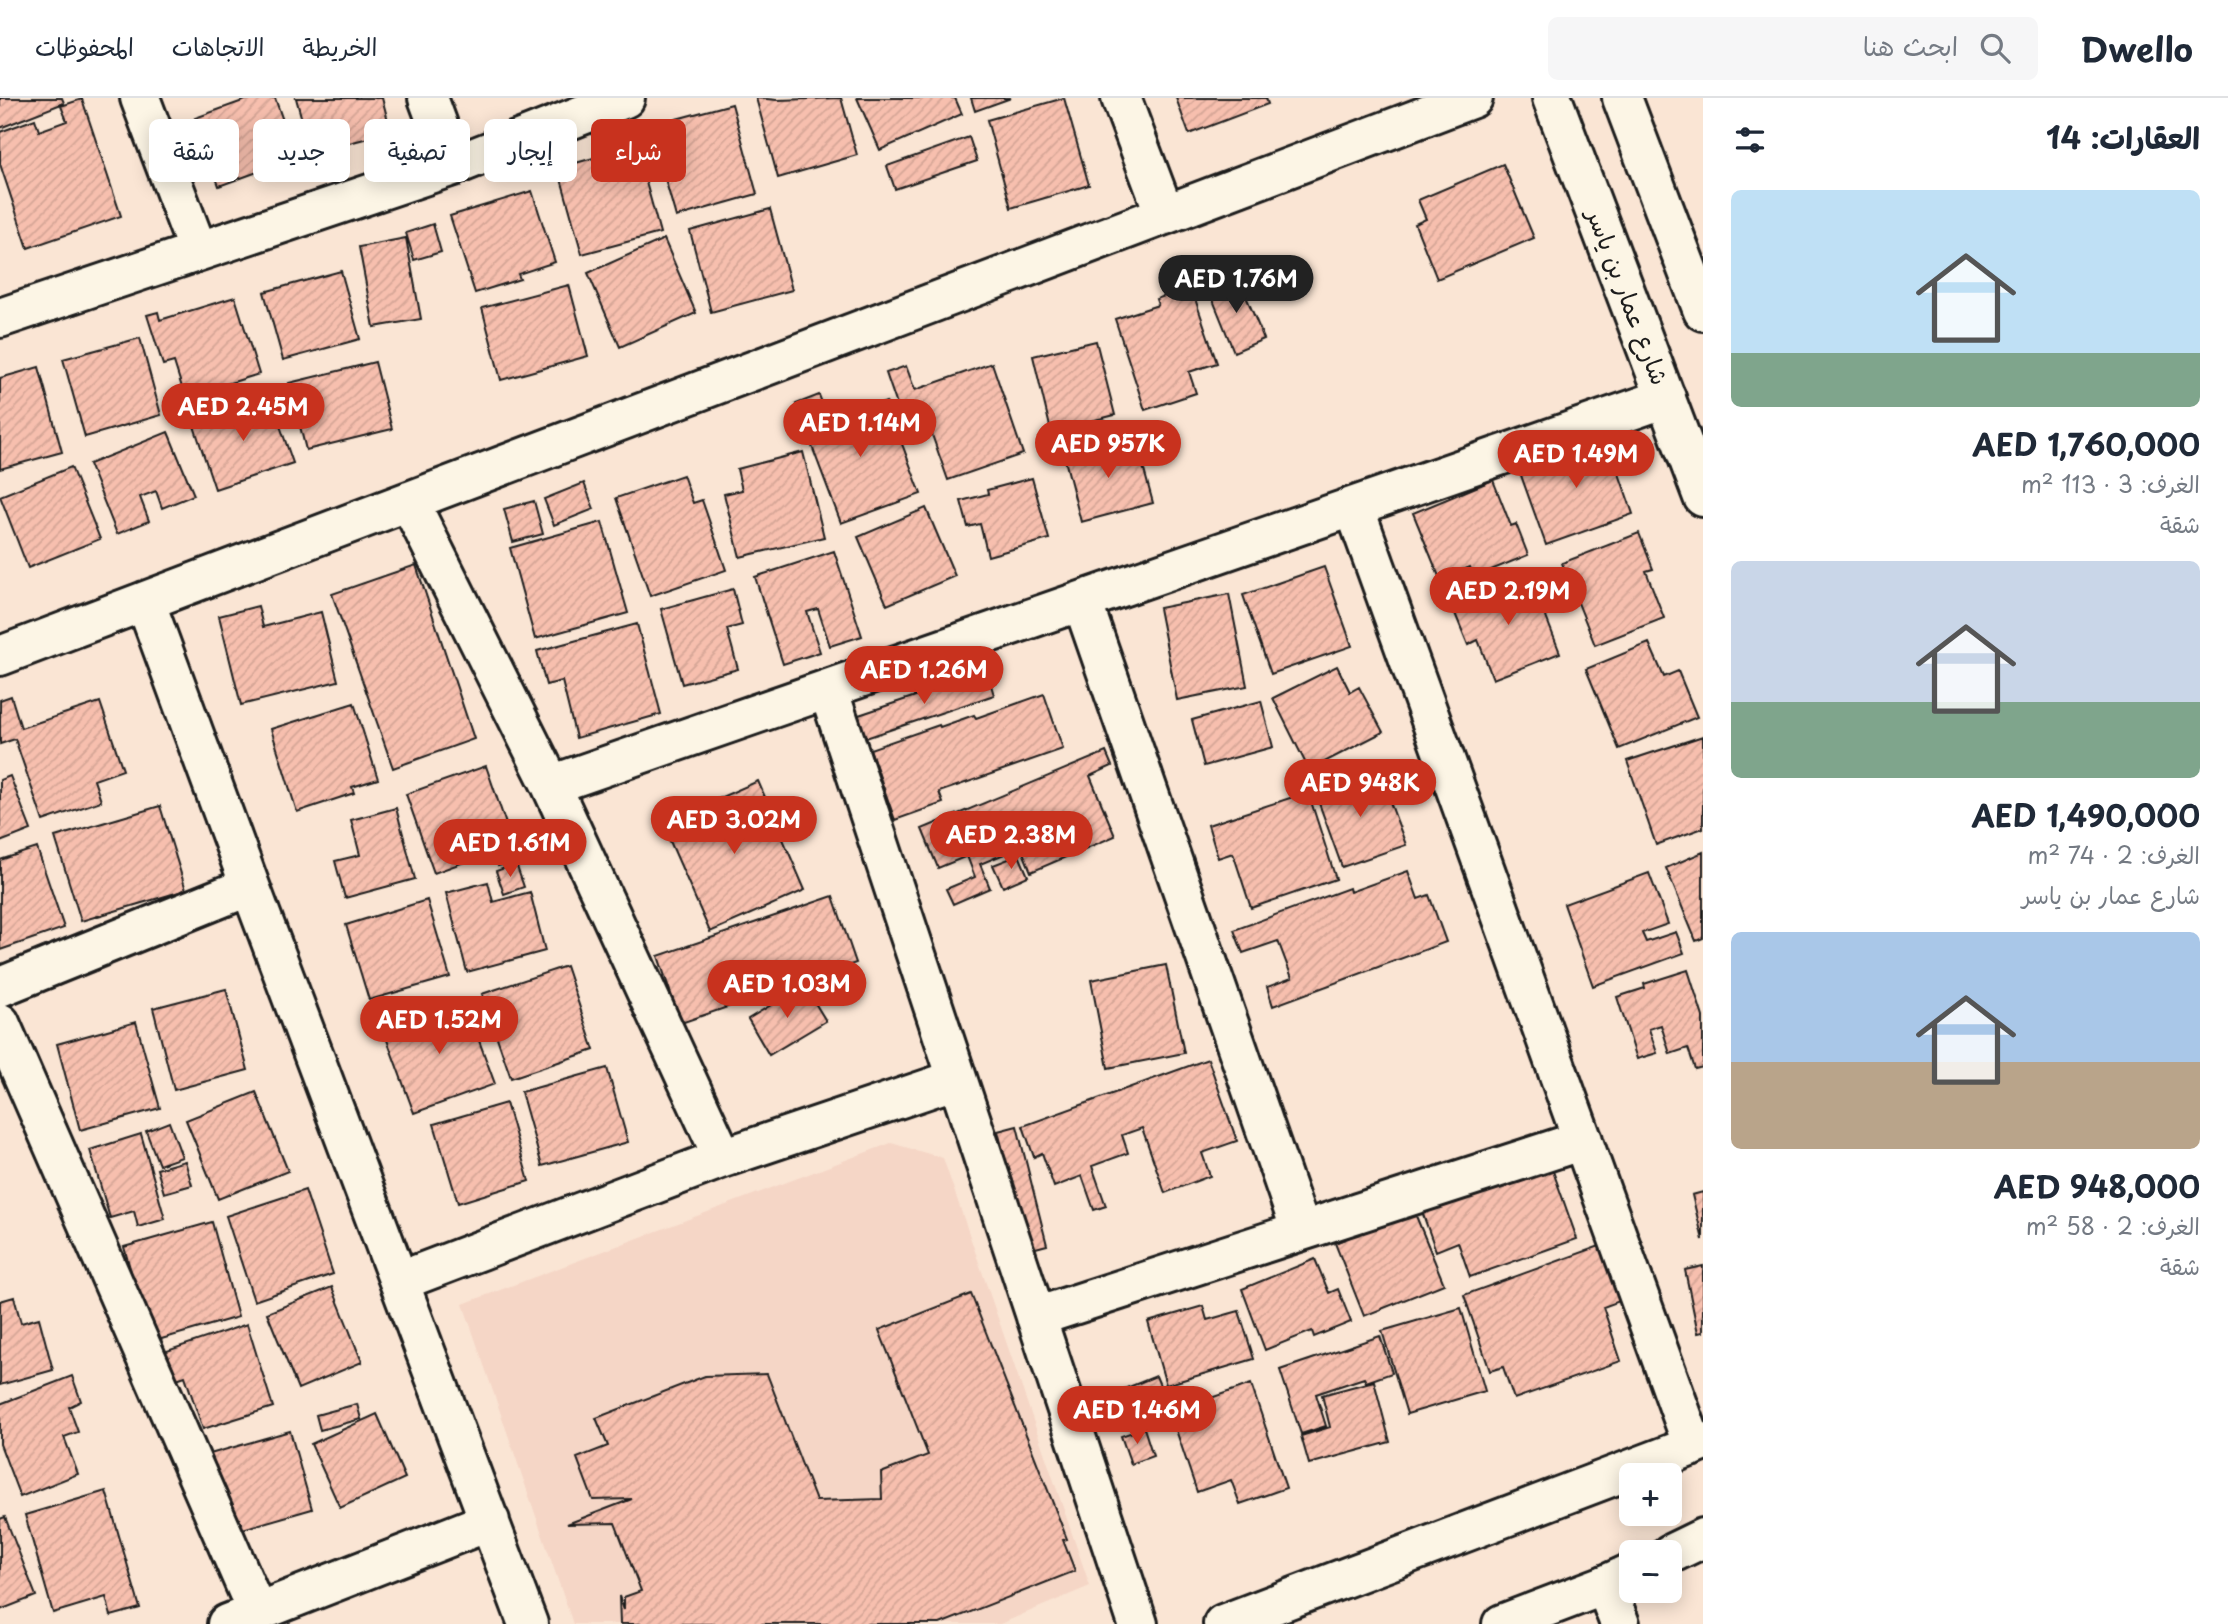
<!DOCTYPE html>
<html lang="ar">
<head>
<meta charset="utf-8">
<style>
  :root { --surface:#fff; --page:#f6f6f7; --text:#1f2937; --muted:#747a83; --line:#e0e1e3; --accent:#c8321e }
  body { margin:0; font-family:"Playpen Sans","Playpen Sans Arabic",sans-serif; background:var(--page); color:var(--text); direction:rtl; height:100vh; display:flex; flex-direction:column; font-size:26px; white-space:nowrap }
  * { box-sizing:border-box; margin:0 }
  p { font-size:23px; color:var(--muted) }
  .icon { flex:none; width:38px; height:38px; fill:none; stroke:currentColor; stroke-width:2; stroke-linecap:round; stroke-linejoin:round }
  .map { position:relative; flex:1; overflow:hidden; direction:ltr }
  .sheet { display:flex; flex-direction:column; background:var(--surface); width:525px }
  .sheet>* { flex:none }
  .guide { position:absolute; left:21px; top:21px; width:665px; height:63px; direction:rtl; display:flex; gap:14px }
  .buttons { position:absolute; left:1619px; top:1365px; display:grid; gap:14px }
  .buttons a { display:grid; place-items:center; width:63px; height:63px; border-radius:10px; background:var(--surface); box-shadow:0 4px 18px #0003; font-size:35px }
  .price { position:absolute; translate:-50% -60px; padding:0 16px; border-radius:24px; background:var(--accent); color:#fff; font-size:23px; line-height:46px; filter:drop-shadow(0 2px 4px #0008) }
  .price::after { content:''; position:absolute; left:50%; top:42px; width:21px; height:16px; margin-left:-10px; background:inherit; clip-path:polygon(0 0,100% 0,50% 100%) }
  .price.selected { background:#222; color:#fff }
  ul { padding:0; list-style:none }
  li { display:grid; align-content:center; gap:14px; height:371px; padding:0 28px }
  li span { display:grid; place-items:center; height:217px; border-radius:10px; color:#555 }
  li>.icon { margin-inline-start:auto }
  span .icon { width:126px; height:126px; fill:#fffc; stroke-width:1 }
  li b { font-size:30px }
  h2 { display:flex; justify-content:space-between; align-items:center; height:84px; padding:0 28px; font-size:30px }
  .chip { padding:0 24px; border-radius:10px; background:var(--surface); box-shadow:0 4px 18px #0003; font-size:24px; line-height:63px }
  .chip.selected { background:var(--accent); color:#fff }
  header { display:flex; align-items:center; gap:42px; box-sizing:border-box; height:98px; padding:0 35px; background:var(--surface); border-bottom:2px solid var(--line) }
  header strong { font-size:33px }
  nav { display:flex; gap:38px; margin-inline-start:auto; font-size:24px }
  .search { width:490px; height:63px; background:var(--page); display:flex; align-items:center; gap:18px; box-sizing:border-box; padding:0 24px; border-radius:10px; color:var(--muted); font-size:26px }
  main { display:flex; flex:1; min-height:0 }
  .map>svg:first-child { display:block }
  .built { fill:#f5d6c6 }
  .building { fill:url(#building-hatch); stroke:#1c1c1c; stroke-width:2 }
  .lines { fill:none; stroke-linecap:round; stroke-linejoin:round }
  .minor-casing { stroke:#1c1c1c; stroke-width:44 }
  .tertiary-casing { stroke:#1c1c1c; stroke-width:44 }
  .minor { stroke:#fcf5e5; stroke-width:38 }
  .tertiary { stroke:#fcf5e5; stroke-width:38 }
  .labels { text-anchor:middle; stroke-width:5; stroke-linejoin:round; paint-order:stroke }
  .street-label { font-size:24px; fill:#1c1c1c; stroke:#fcf5e5 }
</style>
</head>
<body>
<header>
<strong>Dwello</strong>
<div class="search"><svg class="icon" aria-label="search" viewBox="0 0 24 24"><circle cx="10" cy="10" r="6"/><path d="M15 15l6 6"/></svg>ابحث هنا</div>
<nav><a>الخريطة</a><a>الاتجاهات</a><a>المحفوظات</a></nav>
</header>
<main>
<section class="sheet">
<h2>العقارات: 14<svg class="icon" aria-label="filters" viewBox="0 0 24 24"><path d="M4 7h16M4 17h16"/><circle cx="9" cy="7" r="2"/><circle cx="15" cy="17" r="2"/></svg></h2>
<ul>
<li><span style="background:linear-gradient(#bfe0f5 75%,#7fa58c 0)"><svg class="icon" aria-label="home" viewBox="0 0 24 24"><path d="M3 11l9-7 9 7M6 9v11h12V9"/></svg></span><div><b>AED 1,760,000</b><p>الغرف: 3 · 113 m²</p><p>شقة</p></div></li>
<li><span style="background:linear-gradient(#c9d6e8 65%,#7fa58c 0)"><svg class="icon" aria-label="home" viewBox="0 0 24 24"><path d="M3 11l9-7 9 7M6 9v11h12V9"/></svg></span><div><b>AED 1,490,000</b><p>الغرف: 2 · 74 m²</p><p>شارع عمار بن ياسر</p></div></li>
<li><span style="background:linear-gradient(#a9c7e8 60%,#b9a48a 0)"><svg class="icon" aria-label="home" viewBox="0 0 24 24"><path d="M3 11l9-7 9 7M6 9v11h12V9"/></svg></span><div><b>AED 948,000</b><p>الغرف: 2 · 58 m²</p><p>شقة</p></div></li>
</ul>
</section>
<div class="map">
<svg width="1703" height="1526" viewBox="0 0 1703 1526">
  <defs>
    <pattern id="building-hatch" width="6" height="6" patternUnits="userSpaceOnUse" patternTransform="scale(1.75)"><rect width="6" height="6" fill="#f7bfae"/><path d="M-1 1l2-2M0 6l6-6M5 7l2-2" fill="none" stroke="#d3a495"/></pattern>
  </defs>
  <rect width="100%" height="100%" fill="#fae5d4"/>
  <filter id="ink" filterUnits="userSpaceOnUse"><feTurbulence type="fractalNoise" baseFrequency=".0143" numOctaves="2"/><feDisplacementMap in="SourceGraphic" scale="14" xChannelSelector="R" yChannelSelector="G"/><feConvolveMatrix kernelMatrix="1 2 1 2 8 2 1 2 1" color-interpolation-filters="sRGB"/></filter>
  <g filter="url(#ink)">
    <!-- built -->
    <path class="built" d="M891,1045L943,1060L1090,1488L1000,1526H573L463,1206Z"/>
    <!-- building -->
    <path class="building" d="M0,0H62L64,5L0,30Z
      M251,0H275L296,60L219,88L195,20Z
      M296,0H382L391,34L311,55Z
      M756,0L777,2L841,0L857,57L778,80Z
      M857,0H955L962,16L880,52Z
      M971,0H1011L975,13Z
      M1064,0L1089,87L1011,110L987,22Z
      M1176,0H1266L1268,6L1189,36Z
      M82,1L121,118L28,150L0,66V34L35,21L39,33L67,23L61,8Z
      M732,6L757,96L676,119L650,28Z
      M969,39L977,63L895,91L887,68Z
      M636,48L660,135L582,156L558,70Z
      M1503,66L1534,140L1437,181L1415,126L1426,121L1418,102Z
      M532,93L555,164L518,176L520,181L475,195L450,118Z
      M770,111L792,192L711,214L690,133Z
      M433,126L441,154L414,162L406,135Z
      M406,140L421,221L374,229L359,149Z
      M664,141L696,215L620,249L588,175Z
      M341,173L360,241L283,262L264,194Z
      M1238,179L1264,241L1234,254L1209,192Z
      M569,187L588,258L501,282L482,210Z
      M1191,189L1217,265L1189,274L1196,295L1145,312L1115,221L1158,207L1156,201Z
      M235,199L259,276L185,299L174,264L163,267L147,217L158,214L160,222Z
      M140,240L161,317L85,339L63,261Z
      M1096,243L1115,317L1051,333L1033,258Z
      M375,264L392,331L306,352L289,285Z
      M992,265L1023,356L948,382L931,334L909,342L886,275L906,268L915,292Z
      M39,269L62,354L0,371V280Z
      M819,297L830,325L886,304L921,396L841,425L796,306Z
      M270,299L293,365L215,391L193,325Z
      M168,334L194,397L162,410L156,393L140,399L149,423L117,436L89,366Z
      M1606,338L1633,416L1546,447L1518,369Z
      M1135,339L1153,405L1081,424L1064,358Z
      M803,354L824,439L740,459L724,396L742,392L737,371Z
      M71,369L100,441L28,470L0,398Z
      M683,377L693,405L702,402L726,472L650,498L616,400Z
      M1032,380L1049,441L988,458L980,426L968,429L961,403L988,396L987,392Z
      M1493,382L1511,428L1516,426L1528,457L1474,479L1470,469L1440,481L1413,415Z
      M584,385L594,411L554,427L544,401Z
      M534,403L543,436L513,444L504,411Z
      M926,410L955,478L887,507L858,439Z
      M602,424L628,515L535,541L510,450Z
      M1639,435L1653,471L1646,473L1664,520L1595,547L1562,465Z
      M834,453L862,538L830,548L818,511L807,514L820,554L783,566L755,479Z
      M416,467L474,641L393,670L332,496Z
      M1324,469L1352,548L1271,576L1243,497Z
      M1530,478L1560,555L1493,581L1478,542L1468,547L1452,508Z
      M733,491L742,527L727,531L738,571L682,586L661,511Z
      M1229,496L1247,588L1177,602L1159,510Z
      M258,508L263,529L321,514L338,583L241,607L219,518Z
      M637,526L661,616L576,640L562,583L546,587L537,553Z
      M1649,545L1664,579L1678,573L1697,619L1619,651L1586,571Z
      M1337,568L1350,594L1359,589L1383,634L1309,672L1273,600Z
      M987,574L994,597L860,642L853,619Z
      M1044,596L1063,651L939,694L943,705L895,722L870,651L939,627L940,629L974,617L976,620Z
      M11,598L21,630L100,604L123,672L94,682L101,703L43,723L15,641L0,646V602Z
      M1261,603L1273,649L1204,668L1192,622Z
      M354,605L378,681L352,689L354,695L297,714L271,631Z
      M1703,638V730L1656,747L1627,663Z
      M1106,654L1112,668L1090,678L1115,738L1031,774L1021,749L980,766L990,790L953,806L946,791L975,779L967,758L938,770L922,731Z
      M486,668L508,732L487,740L492,754L434,775L406,696Z
      M1378,672L1406,747L1342,769L1315,694Z
      M10,678L31,732L0,744V682Z
      M758,683L805,792L710,834L662,725Z
      M1308,694L1336,781L1251,810L1233,755L1218,760L1208,727Z
      M160,708L186,792L81,823L55,739Z
      M396,710L415,781L345,800L335,763L360,757L351,722Z
      M525,731L532,759L498,768L491,740Z
      M37,750L64,830L0,852V762Z
      M1703,754V840L1696,843L1666,770Z
      M1019,757L1028,778L1003,789L993,767Z
      M516,766L524,789L504,796L496,773Z
      M1408,773L1418,801L1429,797L1446,844L1273,908L1267,889L1292,880L1278,843L1243,855L1234,832L1349,790L1350,794Z
      M1649,775L1668,826L1642,835L1646,844L1676,834L1684,855L1593,888L1564,806Z
      M488,784L493,804L530,794L545,853L467,874L446,795Z
      M833,798L856,865L681,925L658,858Z
      M427,802L450,879L369,902L346,827Z
      M1166,867L1184,955L1108,970L1091,882Z
      M566,868L594,952L511,980L482,896Z
      M1688,872L1703,919V969L1695,971L1688,950L1670,956L1661,927L1649,931L1657,955L1637,961L1617,899L1645,890L1644,886Z
      M804,887L826,923L769,957L748,921Z
      M226,891L248,972L174,992L153,910Z
      M464,902L495,986L414,1015L383,931Z
      M136,924L160,1010L80,1032L57,946Z
      M1208,961L1237,1043L1202,1055L1210,1078L1165,1095L1142,1030L1122,1037L1128,1055L1092,1068L1106,1108L1094,1112L1082,1078L1054,1089L1042,1055L1034,1059L1023,1028Z
      M607,970L628,1044L542,1068L521,994Z
      M256,994L288,1073L218,1101L186,1022Z
      M506,1005L529,1083L458,1105L434,1026Z
      M169,1024L182,1059L159,1067L146,1033Z
      M1017,1028L1047,1147L1028,1152L998,1033Z
      M141,1036L165,1121L138,1129L134,1113L110,1120L90,1052Z
      M1548,1059L1577,1141L1470,1179L1458,1144L1436,1153L1419,1105Z
      M185,1063L192,1087L164,1095L157,1071Z
      M305,1092L333,1176L254,1203L226,1118Z
      M1703,1094V1142L1692,1097Z
      M1414,1113L1444,1186L1364,1218L1335,1145Z
      M212,1124L238,1219L151,1244L124,1149Z
      M1608,1145L1628,1200L1603,1209L1621,1263L1514,1301L1503,1269L1490,1273L1464,1197Z
      M1315,1161L1329,1195L1338,1191L1351,1224L1314,1239L1312,1233L1265,1252L1242,1191Z
      M1703,1168V1234L1698,1235L1685,1172Z
      M332,1189L362,1264L298,1291L267,1215Z
      M971,1196L1067,1441L1063,1442L1075,1473L940,1526H620L619,1498L624,1512V1499L641,1493L615,1425L567,1426L632,1401L593,1402L577,1360L608,1348L596,1320L705,1278L767,1276L816,1403L882,1401L881,1375L928,1357L879,1232Z
      M14,1199L21,1225L39,1220L53,1272L0,1287V1203Z
      M1203,1208L1207,1222L1239,1213L1254,1261L1166,1287L1148,1224Z
      M1461,1210L1485,1293L1407,1316L1382,1233Z
      M247,1226L273,1309L203,1331L185,1278L171,1283L161,1255Z
      M1380,1238L1392,1275L1366,1284L1364,1280L1316,1296L1326,1328L1301,1336L1280,1272Z
      M72,1278L81,1303L69,1309L78,1334L64,1339L78,1376L20,1399L0,1346V1306Z
      M1156,1278L1166,1302L1109,1325L1099,1301Z
      M1374,1283L1390,1344L1309,1366L1301,1338L1330,1329L1322,1297Z
      M1251,1286L1286,1390L1240,1406L1231,1382L1197,1394L1170,1314Z
      M357,1306L361,1321L320,1332L316,1317Z
      M377,1316L405,1380L340,1410L311,1346Z
      M1144,1330L1153,1358L1131,1366L1121,1338Z
      M290,1333L312,1411L225,1436L203,1358Z
      M106,1393L140,1510L111,1518L106,1499L53,1515L25,1417Z
      M5,1419L36,1498L0,1512V1421Z"/>
    <g class="lines">
      <defs>
        <path id="minor" d="M140,0L198,153
          M428,0L453,68
          M1121,0L1165,117
          M0,220L453,68L625,0
          M409,403L551,687L723,1060
          M1354,409L1693,1348
          M145,503L250,788L528,1526
          M1082,503L1301,1133
          M0,558L1473,0
          M828,591L1138,1526
          M551,687L1666,300
          M0,889L250,788
          M0,925L257,1514
          M400,1183L723,1060L957,981
          M1036,1219L1583,1042
          M1605,1487L1620,1526
          M227,1526L490,1423"/>
        <path id="tertiary" d="M1552,0L1703,399
          M1622,0L1703,213
          M1670,1456L1703,1440
          M1223,1526L1703,1344
          M1502,1526L1605,1487L1631,1475"/>
      </defs>
      <!-- minor casing -->
      <use href="#minor" class="minor-casing"/>
      <!-- tertiary casing -->
      <use href="#tertiary" class="tertiary-casing"/>
      <!-- minor -->
      <use href="#minor" class="minor"/>
      <!-- tertiary -->
      <use href="#tertiary" class="tertiary"/>
    </g>
  </g>
  <g class="labels">
    <!-- street labels -->
    <g class="street-label">
      <text transform="translate(1627 199) rotate(69)" y="8">شارع عمار بن ياسر</text>
    </g>
  </g>
</svg>
<div class="buttons">
<a>+</a>
<a>−</a>
</div>
<b class="price selected" style="left:1236px;top:217px">AED 1.76M</b>
<b class="price" style="left:243px;top:345px">AED 2.45M</b>
<b class="price" style="left:860px;top:361px">AED 1.14M</b>
<b class="price" style="left:1108px;top:382px">AED 957K</b>
<b class="price" style="left:1576px;top:392px">AED 1.49M</b>
<b class="price" style="left:1508px;top:529px">AED 2.19M</b>
<b class="price" style="left:924px;top:608px">AED 1.26M</b>
<b class="price" style="left:1360px;top:721px">AED 948K</b>
<b class="price" style="left:734px;top:758px">AED 3.02M</b>
<b class="price" style="left:1011px;top:773px">AED 2.38M</b>
<b class="price" style="left:510px;top:781px">AED 1.61M</b>
<b class="price" style="left:787px;top:922px">AED 1.03M</b>
<b class="price" style="left:439px;top:958px">AED 1.52M</b>
<b class="price" style="left:1137px;top:1348px">AED 1.46M</b>
<div class="guide">
<a class="chip selected">شراء</a>
<a class="chip">إيجار</a>
<a class="chip">تصفية</a>
<a class="chip">جديد</a>
<a class="chip">شقة</a>
</div>
</div>
</main>
</body>
</html>
